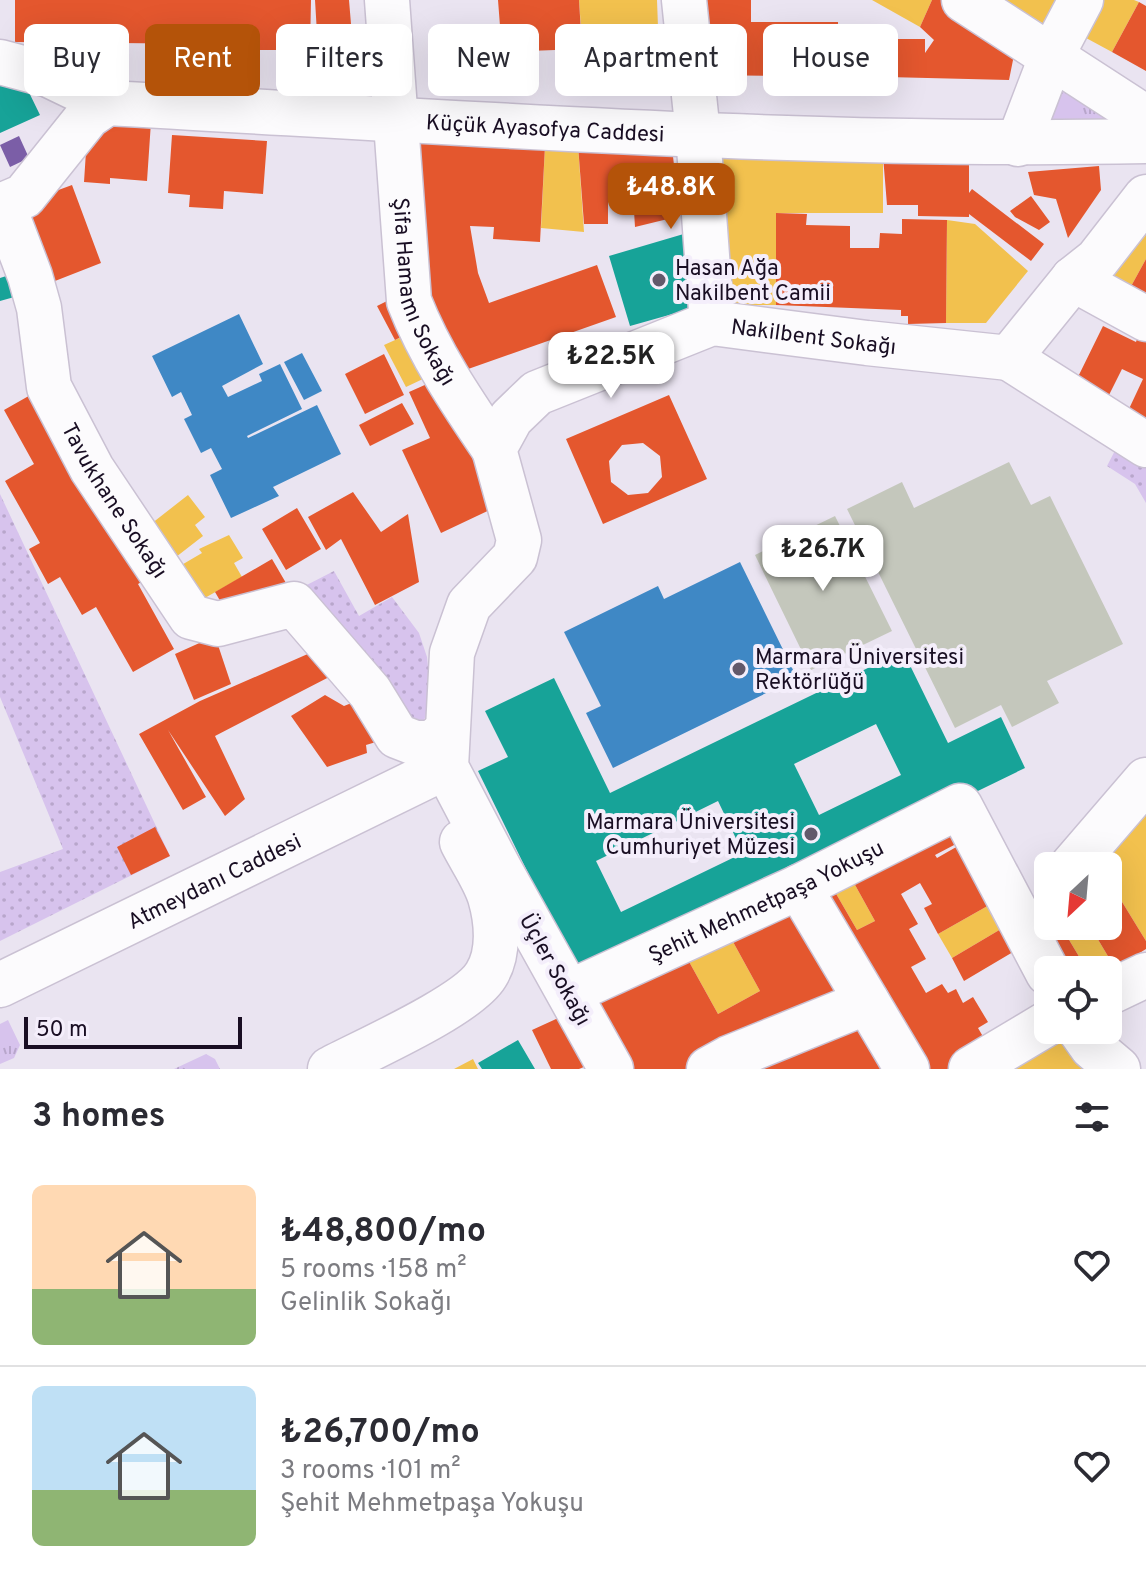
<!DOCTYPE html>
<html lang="en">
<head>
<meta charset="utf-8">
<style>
  :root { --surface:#fff; --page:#f2f2f3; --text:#2b2b33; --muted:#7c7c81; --line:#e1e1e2; --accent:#b45309 }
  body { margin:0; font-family:Overpass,sans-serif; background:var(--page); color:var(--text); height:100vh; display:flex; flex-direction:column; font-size:30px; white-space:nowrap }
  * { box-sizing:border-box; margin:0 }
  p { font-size:26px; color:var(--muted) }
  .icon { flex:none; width:44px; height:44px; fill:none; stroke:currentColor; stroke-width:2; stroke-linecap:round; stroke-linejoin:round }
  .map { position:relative; height:1069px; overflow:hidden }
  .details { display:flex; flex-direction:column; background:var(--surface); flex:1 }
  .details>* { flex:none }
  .top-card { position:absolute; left:24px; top:24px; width:1098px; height:72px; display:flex; gap:16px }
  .needle { width:52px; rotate:206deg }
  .buttons { position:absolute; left:1034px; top:852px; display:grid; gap:16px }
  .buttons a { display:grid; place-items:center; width:88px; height:88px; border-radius:12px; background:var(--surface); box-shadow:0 8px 32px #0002; font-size:40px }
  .scale { position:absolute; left:24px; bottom:20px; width:218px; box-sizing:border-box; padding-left:8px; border:4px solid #190e23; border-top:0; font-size:22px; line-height:28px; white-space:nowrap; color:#190e23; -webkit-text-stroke:6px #f4eefb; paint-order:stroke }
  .price { position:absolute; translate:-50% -68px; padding:0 18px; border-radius:16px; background:#fff; color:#222; font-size:26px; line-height:52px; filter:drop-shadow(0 2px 4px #0008) }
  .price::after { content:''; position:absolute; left:50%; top:48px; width:24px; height:18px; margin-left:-12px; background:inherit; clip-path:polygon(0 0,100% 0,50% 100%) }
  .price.selected { background:var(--accent); color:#fff }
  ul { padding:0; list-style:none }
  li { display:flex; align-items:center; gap:24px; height:200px; padding:0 32px }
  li+li { border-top:2px solid var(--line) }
  li span { display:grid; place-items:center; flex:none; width:224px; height:160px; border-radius:12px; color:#555 }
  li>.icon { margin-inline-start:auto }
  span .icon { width:96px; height:96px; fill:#fffc; stroke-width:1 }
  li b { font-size:34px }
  h2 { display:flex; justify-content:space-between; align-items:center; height:96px; padding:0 32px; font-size:34px }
  .tag { padding:0 28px; border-radius:12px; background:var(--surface); box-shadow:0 8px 32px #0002; font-size:28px; line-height:72px }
  .tag.selected { background:var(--accent); color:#fff }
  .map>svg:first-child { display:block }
  .grass { fill:url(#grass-tufts) }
  .park { fill:url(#park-dots) }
  .homes { fill:#f2c14e }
  .shops { fill:#e4572e; fill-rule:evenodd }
  .offices { fill:#7b5ea7 }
  .schools { fill:#3f88c5 }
  .public { fill:#17a398; fill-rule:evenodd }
  .building { fill:#c4c7bc }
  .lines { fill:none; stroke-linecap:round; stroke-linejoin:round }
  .minor-casing { stroke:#cac1d3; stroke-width:47 }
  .major-casing { stroke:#cac1d3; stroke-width:47 }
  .minor { stroke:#fcfbfd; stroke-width:44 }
  .major { stroke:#fcfbfd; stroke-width:44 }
  .poi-dot { fill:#62596b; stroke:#f4eefb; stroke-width:3 }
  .labels { text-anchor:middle; stroke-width:8; stroke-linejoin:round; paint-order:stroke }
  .street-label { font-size:22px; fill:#190e23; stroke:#f4eefb }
  .poi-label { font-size:22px; fill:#190e23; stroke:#f4eefb; text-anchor:start }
</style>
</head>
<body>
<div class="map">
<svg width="1146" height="1069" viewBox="0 0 1146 1069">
  <defs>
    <pattern id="grass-tufts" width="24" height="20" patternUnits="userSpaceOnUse" patternTransform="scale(2)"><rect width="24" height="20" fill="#d7c3ed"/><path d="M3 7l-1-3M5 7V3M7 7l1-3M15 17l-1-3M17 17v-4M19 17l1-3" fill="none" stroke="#b8a6cb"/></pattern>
    <pattern id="park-dots" width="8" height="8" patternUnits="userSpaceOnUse" patternTransform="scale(2)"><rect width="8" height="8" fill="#d7c3ed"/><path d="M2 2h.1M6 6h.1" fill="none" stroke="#b8a6cb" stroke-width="1.8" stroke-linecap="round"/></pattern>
  </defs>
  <rect width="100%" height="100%" fill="#eae4f1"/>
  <!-- grass -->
  <path class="grass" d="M1058,75L1135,122L1041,121Z
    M8,1020L20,1045L14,1058L0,1064V1024Z
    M206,1054L215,1059L220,1069H174Z"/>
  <!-- park -->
  <path class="park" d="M1121,439L1146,454V503L1135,484L1107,466Z
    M0,494L170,856L0,941V872L63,849L0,697Z
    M334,571L359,616L392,597L419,633L427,657L431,696L424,721L405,729L297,590Z"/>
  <!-- homes -->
  <path class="homes" d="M579,0H657L658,27L634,28L636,66L584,69Z
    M872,0H932L920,27Z
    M1003,0H1058L1044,24Z
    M1093,0H1134L1139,2L1112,52L1075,32Z
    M863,39H887V77H863Z
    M578,145L584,232L541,228L545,146Z
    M715,155L883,156V213H776V305H715Z
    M1146,209V259L1129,290L1111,279L1105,268Z
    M947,220L975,224L1028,271L986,323H946Z
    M404,336L425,378L406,387L384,345Z
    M188,495L205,517L195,525L203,536L167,564L142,531Z
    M229,535L243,558L234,563L242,577L203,599L173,570L202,553L199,549Z
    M1146,794V941L1108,879V866H1100Z
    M849,874L875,921L857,930L831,885Z
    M991,904L1001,929L952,958L938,934Z
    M1066,926H1090L1115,968L1087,970L1062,928Z
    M726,929L760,991L718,1014L682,949Z
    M1048,1025L1111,1069H1010Z
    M473,1059L478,1069H454Z"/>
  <!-- shops -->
  <path class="shops" d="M15,0H311L310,50H219V44L15,42Z
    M315,0H349L353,48L318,50Z
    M498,0H579L582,49L502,52Z
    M691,0H751V22H838V28H862L863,77L703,75Z
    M932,0H954L1016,45L1009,80L887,77V39H925V53L934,40L920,27Z
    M1139,2L1146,6V71L1112,52Z
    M88,121L151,122L147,181L110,178V184L84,182Z
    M172,135L267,141L263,194L224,191L223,209L189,207L190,195L168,193Z
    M447,140L545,146L540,242L493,239L494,227L470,226L478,273L489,303L597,265L616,317L454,374L432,323L413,144Z
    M578,145L672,148L680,216L635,227L634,211L647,209V193L608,198V224H584Z
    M883,156L969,159V193L972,189L1044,244L1031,261L969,214V217L918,216V205H887Z
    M1099,166L1101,190L1068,238L1056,199L1034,195L1028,172Z
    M72,185L101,263L55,281L26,202Z
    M1031,196L1050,222L1039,230L1015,217L1010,211Z
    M776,213L807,214L806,225L850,226V248H879L880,233L902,234V219L947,220L946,323L908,324V316H901V310L776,305Z
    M1146,259V299L1129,290Z
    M391,299L409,333L395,340L377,306Z
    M1103,326L1136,342L1137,339L1143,342L1146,336V420L1128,411L1143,379L1122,369L1107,399L1075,383Z
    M384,354L404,395L365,414L345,374Z
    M436,380L496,507L441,533L402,450L430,438L409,392Z
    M41,389L148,578L138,584L174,649L133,672L96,607L82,615L60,577L48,584L29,549L40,543L5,481L34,464L4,410Z
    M669,395L707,479L603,524L566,439ZM643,443L660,456L662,477L648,493L628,495L611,482L609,461L622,445Z
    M402,403L414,424L370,446L359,425Z
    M353,492L381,532L408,514L419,582L375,605L341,539L326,550L308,517Z
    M297,508L321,549L286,570L262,529Z
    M272,559L286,583L229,616L215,592Z
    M215,636L231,684L194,700L175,654Z
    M310,653L333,675L215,736L245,799L225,816L168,730L206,797L183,810L139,734L200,701Z
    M325,695L344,706L359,700L376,742L366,745L367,753L327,767L291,716Z
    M943,821L956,844L935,855L937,858L958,846L991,904L938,934L924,908L932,904L920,883L901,894L918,924L909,929L926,959L911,967L926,993L942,984L948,993L956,989L963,1003L973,997L988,1022L978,1028L992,1052L962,1069H919L817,892L831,885L857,930L875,921L849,874Z
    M155,827L170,856L131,875L117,847Z
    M1108,879L1146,941V949L1115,968L1090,926H1108Z
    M787,896L844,1002L699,1069H628L586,991L682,949L718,1014L760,991L726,929Z
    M1048,901V926H1066L1062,928L1087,970H1052L1031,923Z
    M1001,929L1013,952L964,981L952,958Z
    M854,1009L889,1069H744Z
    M567,1014L591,1064L579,1069H551L532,1030Z"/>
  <!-- offices -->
  <path class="offices" d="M19,136L29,158L10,167L0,145Z"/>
  <!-- schools -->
  <path class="schools" d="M239,314L263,364L222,386L228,397L262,381L259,374L280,364L302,409L247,436L248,438L317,405L341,454L273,487L279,496L231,518L210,475L222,469L211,448L201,453L184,419L192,415L181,392L172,397L152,356Z
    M302,353L322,391L304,400L284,362Z
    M740,562L797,678L613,768L586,713L601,706L564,632L658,586L664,599Z"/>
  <!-- public -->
  <path class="public" d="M21,76L40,115L0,133V86Z
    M687,233L708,304L630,326L609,256Z
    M19,272L25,294L0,301V278Z
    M903,651L948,743L1001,717L1025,768L582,983L478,771L508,757L485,711L554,678L610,793ZM876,724L901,775L819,815L794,764ZM718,801L743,853L621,912L596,861Z
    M518,1040L535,1069H482L478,1063Z"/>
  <!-- building -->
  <path class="building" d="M1009,462L1031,505L1050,496L1123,644L1047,681L1059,703L1012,727L1001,705L955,728L847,509L902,482L914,508Z
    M835,516L892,631L811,670L755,555Z"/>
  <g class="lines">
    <defs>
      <g id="minor">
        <path id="s1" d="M387,0L409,301C430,355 462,402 494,449"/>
        <path d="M684,0L698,134L712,323"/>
        <path d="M964,0L1146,118"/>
        <path id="s2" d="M0,62L49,75L107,103C453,122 800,148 1146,141"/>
        <path d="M1018,144L1052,55L1081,0"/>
        <path id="s3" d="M3,205L30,276L39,308L49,387L92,469L191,617L218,624L294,604L370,692L397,736L415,743H432L447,731"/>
        <path d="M3,205L24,196L88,116L107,103"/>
        <path d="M1009,358L1146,445"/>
        <path d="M1072,866L1146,780"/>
        <path d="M799,887L907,1069"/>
        <path id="s4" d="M0,985L446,767"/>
        <path id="s5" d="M570,992L799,887L960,806L1048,973"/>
        <path d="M1108,993L1146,975"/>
        <path d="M1080,1030L1092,1047L1118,1069"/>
        <path d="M330,1069C366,1050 467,1006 486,975C500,953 497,921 490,897C484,878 471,860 462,842"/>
        <path d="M709,1069L729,1058L867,1002"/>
        <path d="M971,1069L1048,1023"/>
      </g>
      <g id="major">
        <path d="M1073,279L1146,319"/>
        <path id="s6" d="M611,1069L500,870L446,767L452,653L469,605L515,557L519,540L494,449L511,418L537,393L712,323L867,343L1009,358L1073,279L1097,260L1146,197"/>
      </g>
    </defs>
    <!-- minor casing -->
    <use href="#minor" class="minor-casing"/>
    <!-- major casing -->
    <use href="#major" class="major-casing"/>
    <!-- minor -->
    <use href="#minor" class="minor"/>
    <!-- major -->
    <use href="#major" class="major"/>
  </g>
  <!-- markers -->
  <g class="poi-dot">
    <circle cx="659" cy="280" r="8"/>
    <circle cx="739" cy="669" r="8"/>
    <circle cx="811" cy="834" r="8"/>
  </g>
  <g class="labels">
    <!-- street labels -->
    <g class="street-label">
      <text dy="8" stroke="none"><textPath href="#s2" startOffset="554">Küçük Ayasofya Caddesi</textPath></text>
      <text dy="8" stroke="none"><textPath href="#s1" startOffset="296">Şifa Hamamı Sokağı</textPath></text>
      <text dy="8" stroke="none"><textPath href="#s6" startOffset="1050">Nakilbent Sokağı</textPath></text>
      <text dy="8" stroke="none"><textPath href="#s3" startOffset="320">Tavukhane Sokağı</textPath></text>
      <text dy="8" stroke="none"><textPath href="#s4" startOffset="238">Atmeydanı Caddesi</textPath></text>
      <text dy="8" stroke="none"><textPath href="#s5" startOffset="216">Şehit Mehmetpaşa Yokuşu</textPath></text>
      <text transform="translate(556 969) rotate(61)" y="8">Üçler Sokağı</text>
    </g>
    <!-- poi labels -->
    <g class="poi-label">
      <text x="675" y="275">Hasan Ağa<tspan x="675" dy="25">Nakilbent Camii</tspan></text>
      <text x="755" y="664">Marmara Üniversitesi<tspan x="755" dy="25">Rektörlüğü</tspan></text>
      <text x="795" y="829" text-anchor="end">Marmara Üniversitesi<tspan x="795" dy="25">Cumhuriyet Müzesi</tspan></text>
    </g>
  </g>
</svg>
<div class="buttons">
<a><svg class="needle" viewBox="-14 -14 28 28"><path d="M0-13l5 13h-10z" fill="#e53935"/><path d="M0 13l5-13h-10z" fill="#7c7c81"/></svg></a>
<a><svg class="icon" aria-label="locate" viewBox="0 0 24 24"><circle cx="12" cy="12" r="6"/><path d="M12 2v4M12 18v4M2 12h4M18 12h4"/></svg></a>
</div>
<div class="scale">50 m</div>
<b class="price selected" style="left:671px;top:231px">₺48.8K</b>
<b class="price" style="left:611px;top:400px">₺22.5K</b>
<b class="price" style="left:823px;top:593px">₺26.7K</b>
<div class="top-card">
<a class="tag">Buy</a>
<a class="tag selected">Rent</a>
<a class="tag">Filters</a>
<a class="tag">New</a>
<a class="tag">Apartment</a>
<a class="tag">House</a>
</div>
</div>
<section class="details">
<h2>3 homes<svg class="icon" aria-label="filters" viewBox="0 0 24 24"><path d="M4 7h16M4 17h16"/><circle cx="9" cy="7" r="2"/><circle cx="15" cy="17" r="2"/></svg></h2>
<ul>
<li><span style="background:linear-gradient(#ffd9b3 65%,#8fb573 0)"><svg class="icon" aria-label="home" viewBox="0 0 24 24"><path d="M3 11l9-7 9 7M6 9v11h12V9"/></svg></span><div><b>₺48,800/mo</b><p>5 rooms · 158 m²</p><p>Gelinlik Sokağı</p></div><svg class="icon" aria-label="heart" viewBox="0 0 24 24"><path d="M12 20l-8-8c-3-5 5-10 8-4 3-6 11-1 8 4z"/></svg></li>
<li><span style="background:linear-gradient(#bfe0f5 65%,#8fb573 0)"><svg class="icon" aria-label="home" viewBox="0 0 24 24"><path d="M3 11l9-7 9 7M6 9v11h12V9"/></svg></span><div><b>₺26,700/mo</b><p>3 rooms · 101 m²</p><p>Şehit Mehmetpaşa Yokuşu</p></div><svg class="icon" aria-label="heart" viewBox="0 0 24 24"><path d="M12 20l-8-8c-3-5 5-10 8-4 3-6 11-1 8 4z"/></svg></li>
</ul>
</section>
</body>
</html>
